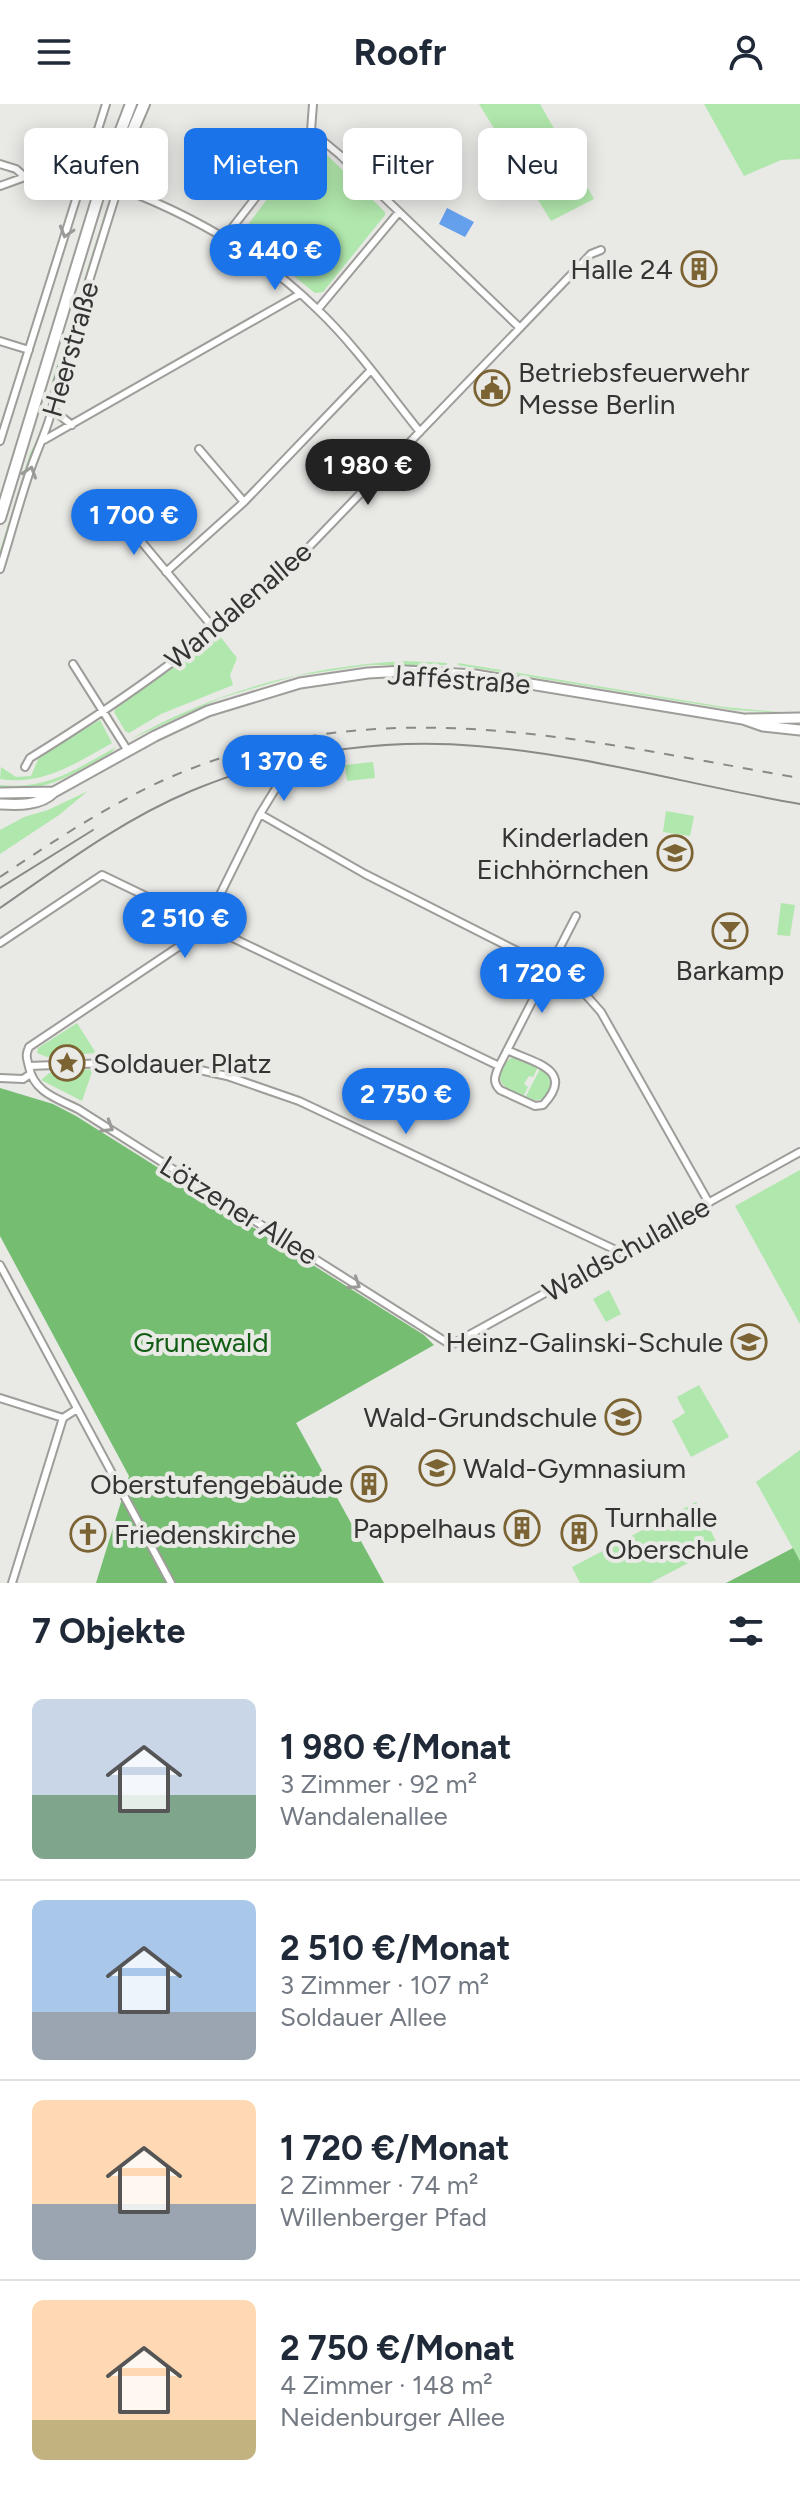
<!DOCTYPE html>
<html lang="de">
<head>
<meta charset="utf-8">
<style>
  :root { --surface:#fff; --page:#f6f6f7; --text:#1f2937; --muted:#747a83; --line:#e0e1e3; --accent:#1a73e8 }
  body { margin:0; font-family:Figtree,sans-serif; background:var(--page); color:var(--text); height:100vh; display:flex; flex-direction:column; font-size:30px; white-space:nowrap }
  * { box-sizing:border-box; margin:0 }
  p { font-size:26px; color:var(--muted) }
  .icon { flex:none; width:44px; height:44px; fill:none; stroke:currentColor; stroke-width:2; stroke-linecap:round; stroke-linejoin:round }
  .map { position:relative; height:1479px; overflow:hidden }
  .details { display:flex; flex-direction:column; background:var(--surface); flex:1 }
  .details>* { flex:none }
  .top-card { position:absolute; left:24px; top:24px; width:752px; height:72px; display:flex; gap:16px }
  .price { position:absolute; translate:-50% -68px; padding:0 18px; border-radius:28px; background:var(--accent); color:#fff; font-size:26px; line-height:52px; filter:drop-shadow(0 2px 4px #0008) }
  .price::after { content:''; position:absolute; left:50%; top:48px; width:24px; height:18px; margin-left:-12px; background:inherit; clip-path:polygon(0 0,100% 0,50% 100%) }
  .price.on { background:#222; color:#fff }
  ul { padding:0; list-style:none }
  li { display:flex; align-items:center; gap:24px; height:200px; padding:0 32px }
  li+li { border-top:2px solid var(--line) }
  li span { display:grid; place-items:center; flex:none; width:224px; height:160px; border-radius:12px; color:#555 }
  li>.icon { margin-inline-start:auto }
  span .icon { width:96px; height:96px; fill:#fffc; stroke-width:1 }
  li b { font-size:34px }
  h2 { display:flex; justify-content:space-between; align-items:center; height:96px; padding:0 32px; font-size:34px }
  .chip { padding:0 28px; border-radius:12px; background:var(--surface); box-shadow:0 4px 20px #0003; font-size:28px; line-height:72px }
  .chip.on { background:var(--accent); color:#fff }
  header { display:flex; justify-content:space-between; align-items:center; height:104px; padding:0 32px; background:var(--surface); font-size:36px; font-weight:700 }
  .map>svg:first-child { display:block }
  .green { fill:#b0e7ac }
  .forest { fill:#74bd71 }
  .water { fill:#65a0ed }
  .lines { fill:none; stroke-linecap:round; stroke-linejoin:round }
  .minor-casing { stroke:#9e9d9a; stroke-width:10 }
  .secondary-casing { stroke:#9e9d9a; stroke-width:13 }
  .primary-casing { stroke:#9e9d9a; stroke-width:14 }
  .minor { stroke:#fff; stroke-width:6 }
  .secondary { stroke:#fff; stroke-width:9 }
  .primary { stroke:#fff; stroke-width:10 }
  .tram { stroke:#898987; stroke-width:2 }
  .rail { stroke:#898987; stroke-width:2; stroke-dasharray:10 10; stroke-linecap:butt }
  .oneway { stroke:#9a9a99 }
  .labels { text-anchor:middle; stroke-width:8; stroke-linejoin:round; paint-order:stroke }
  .poi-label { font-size:28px; fill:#343433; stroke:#e9e9e6; text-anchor:end }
  .street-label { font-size:28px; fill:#343433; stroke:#e9e9e6 }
  .park-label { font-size:28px; fill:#115d14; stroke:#e9e9e6 }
</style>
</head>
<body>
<header><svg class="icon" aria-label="menu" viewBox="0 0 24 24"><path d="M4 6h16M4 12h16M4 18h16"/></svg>Roofr<svg class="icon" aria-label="person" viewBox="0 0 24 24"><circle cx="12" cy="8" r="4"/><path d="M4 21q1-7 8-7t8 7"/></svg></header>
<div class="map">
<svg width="800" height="1479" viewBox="0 0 800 1479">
  <rect width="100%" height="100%" fill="#e9e9e6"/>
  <!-- green -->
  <path class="green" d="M479,0H540L594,95L551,117Z
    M704,0H800V55L781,56L744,72Z
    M312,41L318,42L385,108V111L323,188L315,189L241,130L306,43Z
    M120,61H122L54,278L52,277Z
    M39,332H41L29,360L0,453V446L30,349Z
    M219,531L237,554L230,571L233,581L161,610L129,629L125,627L114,608L116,604Z
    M406,557L447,559V561H369L295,572L221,594L129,636C216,587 306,562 406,557Z
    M458,559L724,603L800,610L734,606L458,561Z
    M100,616L112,639C76,659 43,682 0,675L1,663L16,673L31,672L40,651Z
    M116,643L111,649C76,668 42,692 0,683V681C48,686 76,665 116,643Z
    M373,658L375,674L347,677L345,661Z
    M88,687L59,711L0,750V726L24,713L48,706Z
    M666,707L694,712L690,732L663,728Z
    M781,799L795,801L790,832L777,831Z
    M77,919L96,949L47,953L37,949L38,944Z
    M511,954H521L538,963L533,973L529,972L524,980L528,983L523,993C507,986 496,981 501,962Z
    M541,963L550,972L552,985L543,995L531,997L525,994Z
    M93,965L82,997L41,976L49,969Z
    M800,1066V1220L735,1102Z
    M609,1186L621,1210L606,1218L593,1195Z
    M699,1281L729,1333L691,1353L672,1317L685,1309L677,1293Z
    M800,1346V1457L756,1378Z
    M696,1398L719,1443L650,1479H580L572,1463Z"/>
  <!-- forest -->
  <path class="forest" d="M0,984L53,1000L76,1012L424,1231L434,1241L296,1319L384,1479H96L129,1372L0,1132Z
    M793,1444L800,1457V1479H726Z"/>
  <!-- water -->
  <path class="water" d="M447,104L474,118L465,133L439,120Z"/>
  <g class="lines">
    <defs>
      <path id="minor" d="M311,27L340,51L520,224
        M311,27L313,0
        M0,60L16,65L25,73
        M0,82L25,73L82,74L103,80
        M118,83C192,111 260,149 317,205C355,241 387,287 420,328
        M225,133L305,30L311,27
        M318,205L399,108
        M0,237L29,246
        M53,306L72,321
        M44,336L300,190
        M0,337L106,0
        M199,345L244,398
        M134,423L135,430L216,527
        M0,465C11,430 20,395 32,361C43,331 52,316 56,283L131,42
        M166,468L244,398L370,267
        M73,560L128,647
        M25,663L30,654C132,591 219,528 306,446L591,150L601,146
        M278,676L276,684L260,710L202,827L29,943C25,952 27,954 29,963C34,988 56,994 78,1005L451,1241L800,1048
        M260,710L365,770L549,863L578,882L601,908L709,1099
        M0,839L102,771L499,962
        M507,946C535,959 576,966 543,1001L535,1002L500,986C492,978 495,972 499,962L576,812
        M29,962L135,958L182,962L227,972L299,997L620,1148
        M0,974L23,975L29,971
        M0,1161L171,1479
        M0,1294L63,1314
        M12,1479L63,1314L77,1305"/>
      <path id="secondary" d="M747,615L800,614
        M0,689L54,688
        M0,700C18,701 40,702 54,688L155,632L208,607L300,579L368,569L405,567L475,571L743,615L763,622L800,626"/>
      <path id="primary" d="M105,79L117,63L144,0
        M0,414L108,60L131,0"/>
    </defs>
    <!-- minor casing -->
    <use href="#minor" class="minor-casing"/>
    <!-- secondary casing -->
    <use href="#secondary" class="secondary-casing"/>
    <!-- primary casing -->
    <use href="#primary" class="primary-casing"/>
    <!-- minor -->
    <use href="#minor" class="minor"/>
    <!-- secondary -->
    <use href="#secondary" class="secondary"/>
    <!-- primary -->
    <use href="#primary" class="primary"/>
    <!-- tram -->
    <path class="tram" d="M0,784L93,726
      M0,804C62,761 122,716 191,687C282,649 379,634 477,642C584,650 694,682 800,700"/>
    <!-- rail -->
    <path class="rail" d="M0,773C49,740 98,708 151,682C367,579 577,636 800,674"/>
  </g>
  <!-- one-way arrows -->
  <defs><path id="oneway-chevron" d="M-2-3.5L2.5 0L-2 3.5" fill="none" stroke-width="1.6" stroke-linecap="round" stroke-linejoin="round" transform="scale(2)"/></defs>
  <g class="oneway">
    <use href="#oneway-chevron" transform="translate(66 128) rotate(107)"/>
    <use href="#oneway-chevron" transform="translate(30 368) rotate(-72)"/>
    <use href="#oneway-chevron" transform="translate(108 1023) rotate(32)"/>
    <use href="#oneway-chevron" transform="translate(355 1180) rotate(33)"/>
  </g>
  <!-- icons -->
  <defs>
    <symbol id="building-ring" viewBox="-11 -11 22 22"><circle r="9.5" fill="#e9e9e6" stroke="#7b6333" stroke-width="1.5"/><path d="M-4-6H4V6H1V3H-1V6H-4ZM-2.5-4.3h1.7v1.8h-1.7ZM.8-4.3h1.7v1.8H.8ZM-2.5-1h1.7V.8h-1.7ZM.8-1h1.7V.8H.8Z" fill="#7b6333"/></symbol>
    <symbol id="civic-ring" viewBox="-11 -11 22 22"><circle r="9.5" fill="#e9e9e6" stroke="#7b6333" stroke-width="1.5"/><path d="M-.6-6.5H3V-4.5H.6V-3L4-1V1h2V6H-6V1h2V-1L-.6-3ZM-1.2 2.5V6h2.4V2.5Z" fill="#7b6333"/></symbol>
    <symbol id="school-ring" viewBox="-11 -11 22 22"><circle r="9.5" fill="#e9e9e6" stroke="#7b6333" stroke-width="1.5"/><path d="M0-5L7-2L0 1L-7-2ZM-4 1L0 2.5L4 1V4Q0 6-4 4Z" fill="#7b6333"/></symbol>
    <symbol id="bar-ring" viewBox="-11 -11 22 22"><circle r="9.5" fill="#e9e9e6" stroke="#7b6333" stroke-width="1.5"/><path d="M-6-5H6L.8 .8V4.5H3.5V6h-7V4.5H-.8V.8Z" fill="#7b6333"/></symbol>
    <symbol id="sight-ring" viewBox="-11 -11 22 22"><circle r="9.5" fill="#e9e9e6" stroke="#7b6333" stroke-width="1.5"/><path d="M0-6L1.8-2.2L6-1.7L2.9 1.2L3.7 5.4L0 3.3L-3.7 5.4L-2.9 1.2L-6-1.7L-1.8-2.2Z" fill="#7b6333"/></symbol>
    <symbol id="church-ring" viewBox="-11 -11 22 22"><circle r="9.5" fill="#e9e9e6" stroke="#7b6333" stroke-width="1.5"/><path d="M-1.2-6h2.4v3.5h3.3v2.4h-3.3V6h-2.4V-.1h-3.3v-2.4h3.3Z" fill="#7b6333"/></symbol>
  </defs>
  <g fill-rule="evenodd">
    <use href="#building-ring" x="679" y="145" width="40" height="40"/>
    <use href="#civic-ring" x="472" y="264" width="40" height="40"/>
    <use href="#school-ring" x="655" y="729" width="40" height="40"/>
    <use href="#bar-ring" x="710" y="807" width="40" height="40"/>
    <use href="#sight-ring" x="47" y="939" width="40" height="40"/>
    <use href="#school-ring" x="729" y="1218" width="40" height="40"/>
    <use href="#school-ring" x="603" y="1293" width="40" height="40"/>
    <use href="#school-ring" x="417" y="1344" width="40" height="40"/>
    <use href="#building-ring" x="349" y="1360" width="40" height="40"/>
    <use href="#building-ring" x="502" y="1404" width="40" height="40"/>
    <use href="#building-ring" x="559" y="1409" width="40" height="40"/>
    <use href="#church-ring" x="68" y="1410" width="40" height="40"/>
  </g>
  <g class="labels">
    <!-- poi labels -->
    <g class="poi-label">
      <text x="673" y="175">Halle 24</text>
      <text x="518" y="278" text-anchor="start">Betriebsfeuerwehr<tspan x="518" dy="32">Messe Berlin</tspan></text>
      <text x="649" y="743">Kinderladen<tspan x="649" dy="32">Eichhörnchen</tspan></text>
      <text x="730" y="876" text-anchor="middle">Barkamp</text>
      <text x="93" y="969" text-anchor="start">Soldauer Platz</text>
      <text x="723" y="1248">Heinz-Galinski-Schule</text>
      <text x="597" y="1323">Wald-Grundschule</text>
      <text x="463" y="1374" text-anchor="start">Wald-Gymnasium</text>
      <text x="343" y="1390">Oberstufengebäude</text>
      <text x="605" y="1423" text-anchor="start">Turnhalle<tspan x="605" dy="32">Oberschule</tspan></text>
      <text x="496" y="1434">Pappelhaus</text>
      <text x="114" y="1440" text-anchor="start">Friedenskirche</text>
    </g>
    <!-- street labels -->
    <g class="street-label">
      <text transform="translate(70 245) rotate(-74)" y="10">Heerstraße</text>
      <text transform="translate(238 501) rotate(-40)" y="10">Wandalenallee</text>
      <text transform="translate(459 575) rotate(4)" y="10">Jafféstraße</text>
      <text transform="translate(239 1106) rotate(32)" y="10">Lötzener Allee</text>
      <text transform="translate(626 1145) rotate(-29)" y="10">Waldschulallee</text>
    </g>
    <!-- park labels -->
    <g class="park-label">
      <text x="201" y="1248">Grunewald</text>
    </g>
  </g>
</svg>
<b class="price" style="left:275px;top:188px">3 440 €</b>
<b class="price on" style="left:368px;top:403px">1 980 €</b>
<b class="price" style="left:134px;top:453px">1 700 €</b>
<b class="price" style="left:284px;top:699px">1 370 €</b>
<b class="price" style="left:185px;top:856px">2 510 €</b>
<b class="price" style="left:542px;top:911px">1 720 €</b>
<b class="price" style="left:406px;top:1032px">2 750 €</b>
<div class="top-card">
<a class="chip">Kaufen</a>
<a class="chip on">Mieten</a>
<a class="chip">Filter</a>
<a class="chip">Neu</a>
</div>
</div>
<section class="details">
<h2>7 Objekte<svg class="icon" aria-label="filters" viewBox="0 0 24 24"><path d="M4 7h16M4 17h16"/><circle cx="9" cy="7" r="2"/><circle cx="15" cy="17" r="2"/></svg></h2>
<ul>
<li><span style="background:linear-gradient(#c9d6e8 60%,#7fa58c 0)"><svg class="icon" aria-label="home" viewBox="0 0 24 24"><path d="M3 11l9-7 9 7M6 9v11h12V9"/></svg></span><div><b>1 980 €/Monat</b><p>3 Zimmer · 92 m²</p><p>Wandalenallee</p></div></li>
<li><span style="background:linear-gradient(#a9c7e8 70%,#9aa5b1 0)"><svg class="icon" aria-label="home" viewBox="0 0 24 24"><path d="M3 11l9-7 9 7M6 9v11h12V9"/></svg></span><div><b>2 510 €/Monat</b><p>3 Zimmer · 107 m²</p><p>Soldauer Allee</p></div></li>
<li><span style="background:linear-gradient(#ffd9b3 65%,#9aa5b1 0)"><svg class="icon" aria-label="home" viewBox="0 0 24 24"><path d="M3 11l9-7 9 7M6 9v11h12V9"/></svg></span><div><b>1 720 €/Monat</b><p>2 Zimmer · 74 m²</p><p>Willenberger Pfad</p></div></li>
<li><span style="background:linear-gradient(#ffd9b3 75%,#c2b280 0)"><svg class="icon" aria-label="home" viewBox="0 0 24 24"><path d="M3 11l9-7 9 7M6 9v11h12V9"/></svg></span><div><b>2 750 €/Monat</b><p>4 Zimmer · 148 m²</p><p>Neidenburger Allee</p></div></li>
</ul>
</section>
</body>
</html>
